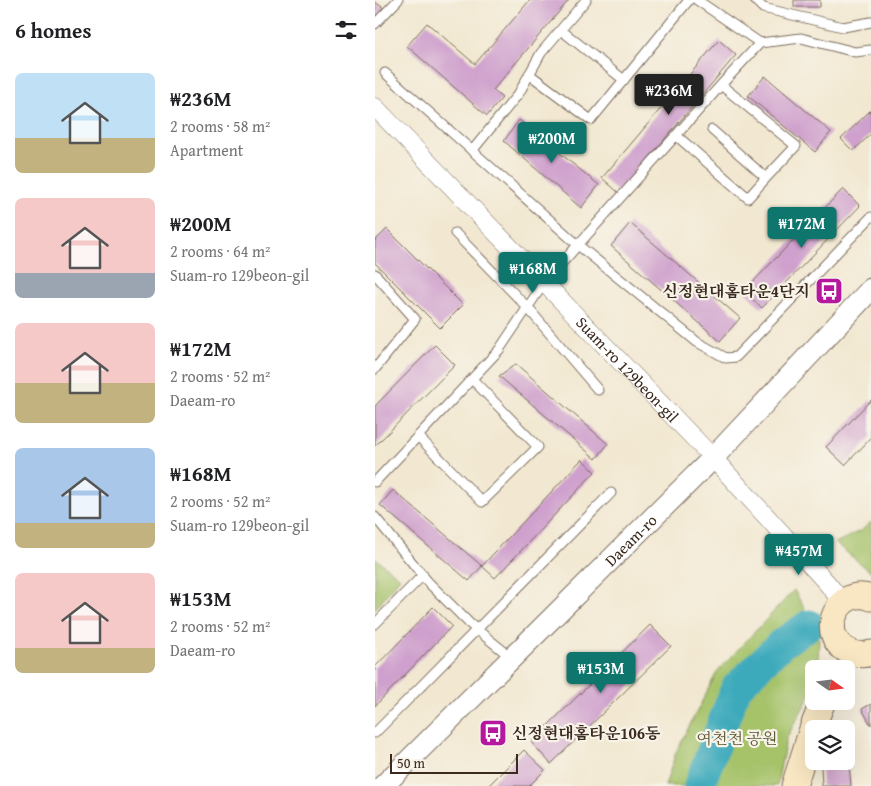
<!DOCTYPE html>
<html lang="en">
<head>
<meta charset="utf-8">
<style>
  :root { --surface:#fff; --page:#f2f2f2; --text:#202124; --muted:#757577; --accent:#0f766e }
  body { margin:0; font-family:"Gentium Book Plus","Noto Serif KR",serif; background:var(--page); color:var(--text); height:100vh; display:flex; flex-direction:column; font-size:19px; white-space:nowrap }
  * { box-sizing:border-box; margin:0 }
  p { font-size:16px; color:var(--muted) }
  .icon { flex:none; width:28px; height:28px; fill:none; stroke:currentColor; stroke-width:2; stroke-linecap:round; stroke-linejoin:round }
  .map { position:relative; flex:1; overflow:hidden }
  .drawer { display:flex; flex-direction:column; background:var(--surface); width:375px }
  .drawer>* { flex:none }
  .needle { width:32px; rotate:104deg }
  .buttons { position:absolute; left:430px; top:660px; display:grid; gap:10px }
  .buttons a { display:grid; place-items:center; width:50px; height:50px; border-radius:8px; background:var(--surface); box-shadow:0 5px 20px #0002; font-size:25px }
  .scale { position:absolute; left:15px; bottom:12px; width:128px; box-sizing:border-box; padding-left:5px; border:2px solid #3b2a1e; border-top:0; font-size:14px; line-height:18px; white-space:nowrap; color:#3b2a1e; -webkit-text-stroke:4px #f7f3e8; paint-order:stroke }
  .price { position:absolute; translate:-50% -42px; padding:0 11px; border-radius:5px; background:var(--accent); color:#fff; font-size:16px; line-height:32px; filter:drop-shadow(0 1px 2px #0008) }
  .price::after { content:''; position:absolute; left:50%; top:30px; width:15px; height:11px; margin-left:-8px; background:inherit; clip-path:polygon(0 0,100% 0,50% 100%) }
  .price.active { background:#222; color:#fff }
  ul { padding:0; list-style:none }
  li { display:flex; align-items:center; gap:15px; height:125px; padding:0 15px }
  li span { display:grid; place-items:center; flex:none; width:140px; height:100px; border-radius:8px; color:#555 }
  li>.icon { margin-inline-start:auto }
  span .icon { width:60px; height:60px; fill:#fffc; stroke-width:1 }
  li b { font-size:21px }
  h2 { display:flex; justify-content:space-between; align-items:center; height:60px; padding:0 15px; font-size:21px }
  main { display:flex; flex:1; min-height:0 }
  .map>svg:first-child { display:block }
  .green { fill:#a6c36a; stroke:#707644 }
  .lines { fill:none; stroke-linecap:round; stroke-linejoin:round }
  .river { stroke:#3daabc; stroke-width:31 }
  .building { fill:#cfa0cd }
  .service-casing { stroke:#7b6c5d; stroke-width:11 }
  .minor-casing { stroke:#7b6c5d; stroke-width:19 }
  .tertiary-casing { stroke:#7b6c5d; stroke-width:23 }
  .secondary-casing { stroke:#7b6c5d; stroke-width:27 }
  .service { stroke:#fff; stroke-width:9 }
  .minor { stroke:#fff; stroke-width:18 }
  .tertiary { stroke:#fff; stroke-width:21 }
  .secondary { stroke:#f9e7c3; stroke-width:25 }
  .labels { text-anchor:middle; stroke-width:4.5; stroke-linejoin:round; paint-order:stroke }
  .poi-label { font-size:16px; font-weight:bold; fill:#3b2a1e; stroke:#f7f3e8; text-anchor:end }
  .street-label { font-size:16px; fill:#3b2a1e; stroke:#f7f3e8 }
  .park-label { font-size:16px; fill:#5b5835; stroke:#f7f3e8 }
</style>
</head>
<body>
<main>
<section class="drawer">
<h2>6 homes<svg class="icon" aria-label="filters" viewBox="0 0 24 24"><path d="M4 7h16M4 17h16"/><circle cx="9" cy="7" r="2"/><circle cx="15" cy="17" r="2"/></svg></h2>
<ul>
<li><span style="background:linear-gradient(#bfe0f5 65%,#c2b280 0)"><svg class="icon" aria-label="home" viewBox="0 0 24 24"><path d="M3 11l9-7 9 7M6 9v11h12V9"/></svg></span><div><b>₩236M</b><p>2 rooms · 58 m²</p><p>Apartment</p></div></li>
<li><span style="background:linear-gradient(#f6c9c9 75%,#9aa5b1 0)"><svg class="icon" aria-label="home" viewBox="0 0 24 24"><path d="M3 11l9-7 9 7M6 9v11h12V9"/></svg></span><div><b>₩200M</b><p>2 rooms · 64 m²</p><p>Suam-ro 129beon-gil</p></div></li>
<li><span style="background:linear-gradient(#f6c9c9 60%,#c2b280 0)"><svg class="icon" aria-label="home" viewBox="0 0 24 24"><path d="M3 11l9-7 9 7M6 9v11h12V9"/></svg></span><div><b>₩172M</b><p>2 rooms · 52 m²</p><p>Daeam-ro</p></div></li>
<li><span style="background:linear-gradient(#a9c7e8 75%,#c2b280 0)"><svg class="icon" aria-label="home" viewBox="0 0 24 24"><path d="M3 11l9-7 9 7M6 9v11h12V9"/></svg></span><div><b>₩168M</b><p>2 rooms · 52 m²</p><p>Suam-ro 129beon-gil</p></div></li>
<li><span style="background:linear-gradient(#f6c9c9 75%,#c2b280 0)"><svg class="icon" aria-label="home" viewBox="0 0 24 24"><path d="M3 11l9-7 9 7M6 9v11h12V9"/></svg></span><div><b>₩153M</b><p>2 rooms · 52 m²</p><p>Daeam-ro</p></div></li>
</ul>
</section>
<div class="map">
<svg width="496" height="786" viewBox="0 0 496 786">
  <rect width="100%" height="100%" fill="#f7f3e8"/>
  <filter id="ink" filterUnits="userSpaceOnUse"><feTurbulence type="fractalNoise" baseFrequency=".02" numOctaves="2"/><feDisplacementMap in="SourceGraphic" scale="10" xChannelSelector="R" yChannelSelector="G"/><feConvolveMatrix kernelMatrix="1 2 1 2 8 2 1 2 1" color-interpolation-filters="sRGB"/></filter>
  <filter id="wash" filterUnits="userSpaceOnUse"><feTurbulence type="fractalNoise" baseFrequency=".0096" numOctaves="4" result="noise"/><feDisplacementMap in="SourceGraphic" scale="20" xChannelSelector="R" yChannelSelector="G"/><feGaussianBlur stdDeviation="1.12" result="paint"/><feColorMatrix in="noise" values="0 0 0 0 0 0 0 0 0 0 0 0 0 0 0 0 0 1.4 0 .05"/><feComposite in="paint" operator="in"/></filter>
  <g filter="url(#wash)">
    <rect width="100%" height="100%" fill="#f2e8d1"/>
    <!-- green -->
    <path class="green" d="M496,522V572L460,543L487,530Z
      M0,558L25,578L0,609Z
      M419,590L444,635L443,669H439V688L411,739L402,786H290L301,752L342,672Z"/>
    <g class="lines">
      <!-- river -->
      <path class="river" d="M324,786L361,688L406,644L434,625"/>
    </g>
    <g id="blocks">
      <!-- building -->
      <path class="building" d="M155,0H194L118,90L127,98L112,116L32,46L52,23L100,64Z
        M419,0H445V7H419Z
        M0,2L10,9L0,20Z
        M344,40L361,55L244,193L227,178Z
        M390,76L456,132L440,152L373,96Z
        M496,110V134L478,151L466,139Z
        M144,120L224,185L206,208L129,141Z
        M468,189L485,206L387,308L369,291Z
        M255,223L365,318L345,341L236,246Z
        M12,229L88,305L65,328L0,263V241Z
        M60,345L80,365L0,446V406Z
        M141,364L233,444L221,459L124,376Z
        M496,400V438L470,465L451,447Z
        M207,459L220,472L120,578L107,566L94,581L5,505L18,490L107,566Z
        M58,607L77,626L0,706V667Z
        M275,625L296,646L176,764L156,742Z
        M496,704V725L487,709Z
        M149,750L170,770L154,786H113Z
        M474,764L476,786H447L446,766Z"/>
    </g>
  </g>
  <g filter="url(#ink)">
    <use href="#blocks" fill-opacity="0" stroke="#7b6c5d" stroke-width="1"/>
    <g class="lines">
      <defs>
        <path id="service" d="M322,0L385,43
          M380,0L388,8L468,27L496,22
          M0,24L23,0
          M186,30L249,80
          M10,73L203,245L322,342L351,358L361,357L496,217
          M154,74L216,120L314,0
          M346,85L421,146L391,178
          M302,136L373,198L391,178L337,130
          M97,151L144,93L166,53L211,0
          M80,233L152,307L223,390
          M0,274L40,319L0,369
          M43,436L107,502L163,447L97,379
          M0,482L124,350L169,283L346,85L385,43L426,38L480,52L496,50
          M0,517L53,582L95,624L137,658
          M0,624L48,575
          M0,733L236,493"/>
        <g id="minor">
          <path id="s1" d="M0,107L338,458L452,583L468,603"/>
        </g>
        <g id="tertiary">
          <path id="s2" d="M8,786L338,458L496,289"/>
        </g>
        <path id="secondary" d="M496,598C463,585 441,635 473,651C481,655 488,656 496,653
          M419,786L437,729L448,701"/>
      </defs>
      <!-- service casing -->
      <use href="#service" class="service-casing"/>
      <!-- minor casing -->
      <use href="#minor" class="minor-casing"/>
      <!-- tertiary casing -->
      <use href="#tertiary" class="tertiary-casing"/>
      <!-- secondary casing -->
      <use href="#secondary" class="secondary-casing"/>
      <!-- service -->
      <use href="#service" class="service"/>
      <!-- minor -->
      <use href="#minor" class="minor"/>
      <!-- tertiary -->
      <use href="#tertiary" class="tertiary"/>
      <!-- secondary -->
      <use href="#secondary" class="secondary"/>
    </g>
  </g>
  <!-- icons -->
  <defs>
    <symbol id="bus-square" viewBox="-11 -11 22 22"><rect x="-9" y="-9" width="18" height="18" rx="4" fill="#b5179e" stroke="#f7f3e8"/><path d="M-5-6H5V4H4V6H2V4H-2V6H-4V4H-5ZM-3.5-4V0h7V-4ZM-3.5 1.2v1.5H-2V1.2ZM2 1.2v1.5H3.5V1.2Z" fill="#fff"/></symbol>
  </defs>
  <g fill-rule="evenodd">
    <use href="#bus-square" x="438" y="275" width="32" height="32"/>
    <use href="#bus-square" x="102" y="717" width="32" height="32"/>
  </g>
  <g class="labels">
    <!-- poi labels -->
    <g class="poi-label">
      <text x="435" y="297">신정현대홈타운4단지</text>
      <text x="137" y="739" text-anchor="start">신정현대홈타운106동</text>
    </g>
    <!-- street labels -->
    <g class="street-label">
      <text dy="6" stroke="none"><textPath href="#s1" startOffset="364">Suam-ro 129beon-gil</textPath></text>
      <text dy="6" stroke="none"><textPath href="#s2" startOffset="349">Daeam-ro</textPath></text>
    </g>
    <!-- park labels -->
    <g class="park-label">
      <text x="362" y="744">여천천 공원</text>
    </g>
  </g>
</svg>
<div class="buttons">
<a><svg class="needle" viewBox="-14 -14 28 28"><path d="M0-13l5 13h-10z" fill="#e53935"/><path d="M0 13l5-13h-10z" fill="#757577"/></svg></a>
<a><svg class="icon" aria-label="layers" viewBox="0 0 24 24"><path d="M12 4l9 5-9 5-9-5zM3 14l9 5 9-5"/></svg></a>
</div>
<div class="scale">50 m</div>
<b class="price active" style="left:294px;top:116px">₩236M</b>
<b class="price" style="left:177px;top:164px">₩200M</b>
<b class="price" style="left:427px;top:249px">₩172M</b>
<b class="price" style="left:158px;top:294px">₩168M</b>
<b class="price" style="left:424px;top:576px">₩457M</b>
<b class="price" style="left:226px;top:694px">₩153M</b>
</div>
</main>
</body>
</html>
